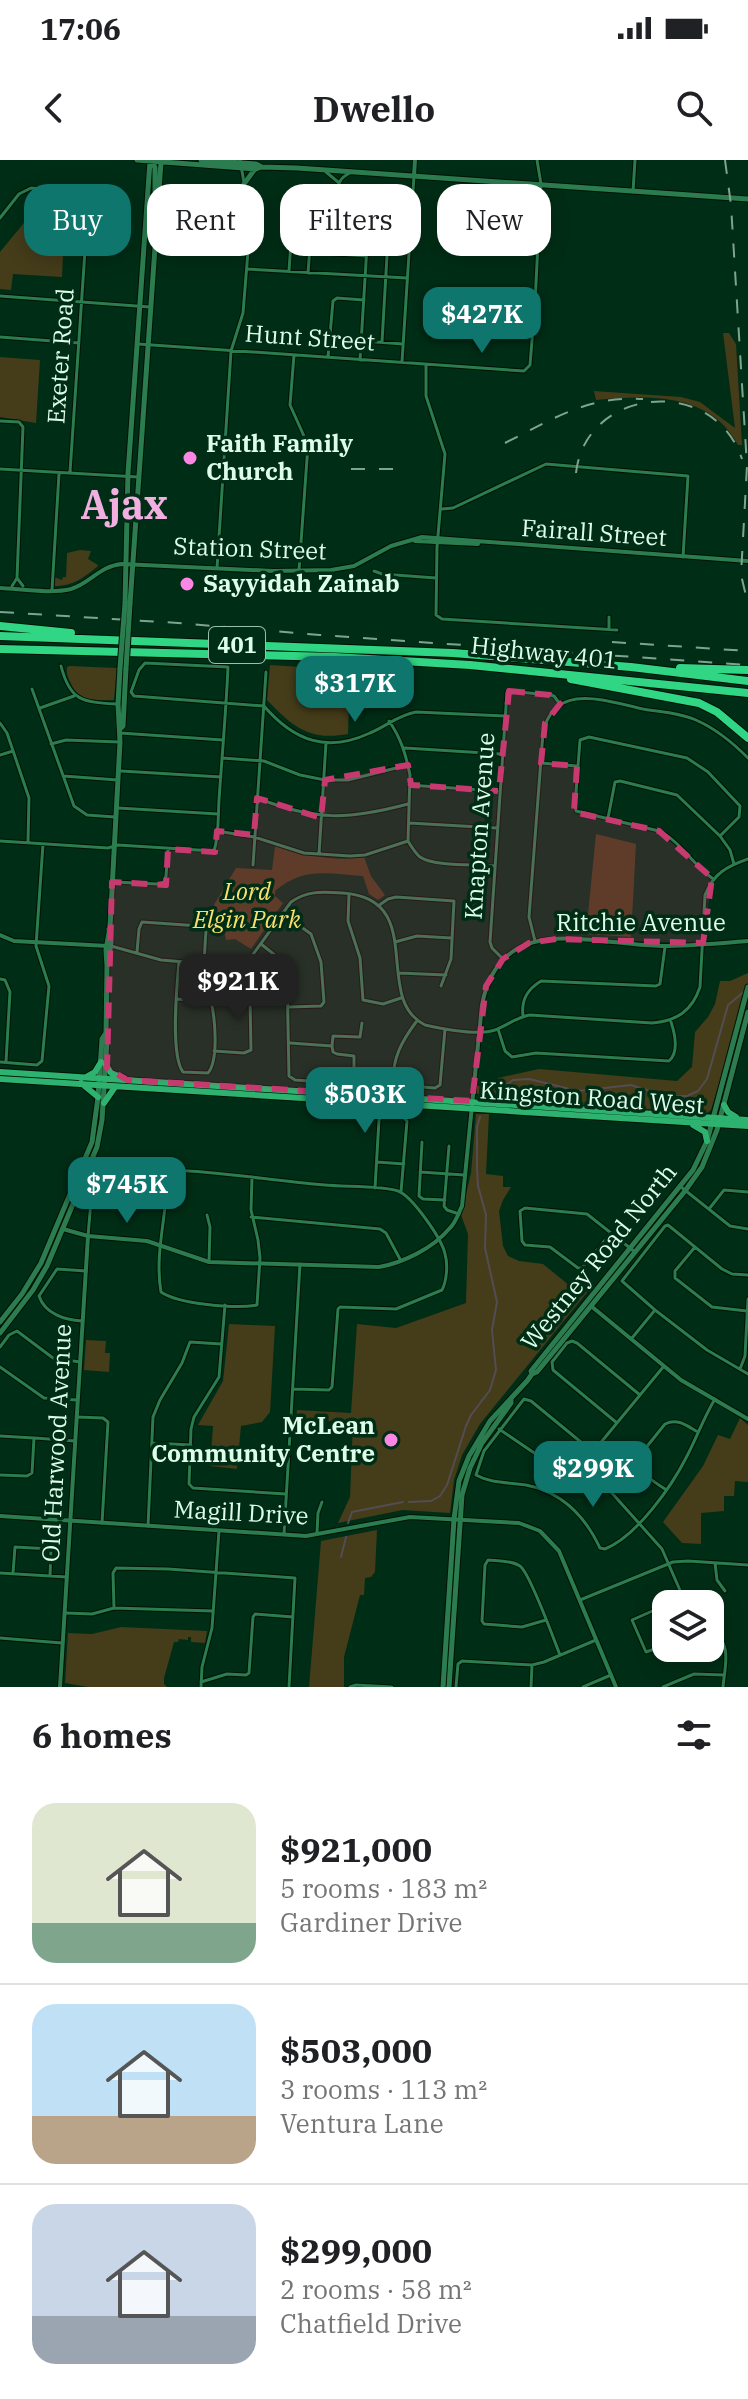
<!DOCTYPE html>
<html lang="en">
<head>
<meta charset="utf-8">
<style>
  :root { --surface:#fff; --page:#f6f6f6; --text:#202124; --muted:#757577; --line:#e0e0e0; --accent:#0f766e }
  body { margin:0; font-family:"IBM Plex Serif",serif; background:var(--page); color:var(--text); height:100vh; display:flex; flex-direction:column; font-size:30px; white-space:nowrap }
  * { box-sizing:border-box; margin:0 }
  p { font-size:26px; color:var(--muted) }
  .icon { flex:none; width:44px; height:44px; fill:none; stroke:currentColor; stroke-width:2; stroke-linecap:round; stroke-linejoin:round }
  .map { position:relative; height:1527px; overflow:hidden }
  .side { display:flex; flex-direction:column; background:var(--surface); flex:1 }
  .side>* { flex:none }
  .top-card { position:absolute; left:24px; top:24px; width:700px; height:72px; display:flex; gap:16px }
  .fabs { position:absolute; left:652px; top:1430px; display:grid; gap:16px }
  .fabs a { display:grid; place-items:center; width:72px; height:72px; border-radius:16px; background:var(--surface); box-shadow:0 4px 20px #0003; font-size:40px }
  .price { position:absolute; translate:-50% -68px; padding:0 18px; border-radius:16px; background:var(--accent); color:#fff; font-size:26px; line-height:52px; filter:drop-shadow(0 2px 4px #0008) }
  .price::after { content:''; position:absolute; left:50%; top:48px; width:24px; height:18px; margin-left:-12px; background:inherit; clip-path:polygon(0 0,100% 0,50% 100%) }
  .price.current { background:#222; color:#fff }
  ul { padding:0; list-style:none }
  li { display:flex; align-items:center; gap:24px; height:200px; padding:0 32px }
  li+li { border-top:2px solid var(--line) }
  li span { display:grid; place-items:center; flex:none; width:224px; height:160px; border-radius:24px; color:#555 }
  li>.icon { margin-inline-start:auto }
  span .icon { width:96px; height:96px; fill:#fffc; stroke-width:1 }
  li b { font-size:34px }
  h2 { display:flex; justify-content:space-between; align-items:center; height:96px; padding:0 32px; font-size:34px }
  .tag { padding:0 28px; border-radius:24px; background:var(--surface); box-shadow:0 4px 20px #0003; font-size:28px; line-height:72px }
  .tag.current { background:var(--accent); color:#fff }
  .status { display:flex; justify-content:space-between; align-items:center; height:56px; padding:0 40px; background:var(--surface); direction:ltr }
  .status svg { height:22px; fill:currentColor }
  header { display:flex; justify-content:space-between; align-items:center; height:104px; padding:0 32px; background:var(--surface); font-size:36px; font-weight:800 }
  .map>svg:first-child { display:block }
  .green { fill:#453c1a }
  .lines { fill:none; stroke-linecap:round; stroke-linejoin:round }
  .stream { stroke:#534d53; stroke-width:2 }
  .minor-casing { stroke:#001306; stroke-width:5 }
  .tertiary-casing { stroke:#001306; stroke-width:6 }
  .secondary-casing { stroke:#001306; stroke-width:7 }
  .primary-casing { stroke:#001306; stroke-width:8 }
  .motorway-casing { stroke:#001306; stroke-width:10 }
  .minor { stroke:#2b7d50; stroke-width:3 }
  .tertiary { stroke:#2b7d50; stroke-width:4 }
  .secondary { stroke:#2b7d50; stroke-width:5 }
  .primary { stroke:#2eb26f; stroke-width:6 }
  .motorway { stroke:#30d683; stroke-width:8 }
  .rail { stroke:#7fa48e; stroke-width:2; stroke-dasharray:14 14; stroke-linecap:butt }
  .secondary-bridge-casing { stroke:#001306; stroke-width:7; stroke-linecap:butt }
  .secondary-bridge { stroke:#2b7d50; stroke-width:5 }
  .marked { fill:#c63a70; fill-opacity:0.2; stroke:#c63a70; stroke-width:6; stroke-dasharray:16 10; stroke-linejoin:round }
  .poi-dot { fill:#fc86e3; stroke:#002d16; stroke-width:3 }
  .labels { text-anchor:middle; stroke-width:7; stroke-linejoin:round; paint-order:stroke }
  .shield { fill:#002d16; stroke:#9bbfa9; stroke-width:2 }
  .shield-label { font-size:22px; font-weight:bold; fill:#defde8 }
  .street-label { font-size:24px; fill:#defde8; stroke:#002d16 }
  .poi-label { font-size:24px; font-weight:bold; fill:#defde8; stroke:#002d16; text-anchor:start }
  .park-label { font-size:24px; font-style:italic; fill:#fbdf6d; stroke:#002d16 }
  .town-label { font-size:40px; font-weight:bold; fill:#f2b0e1; stroke:#002d16 }
</style>
</head>
<body>
<div class="status"><b>17:06</b><svg viewBox="0 0 49 12"><path d="M0 12V9h3v3zM5 12V6h3v6zM10 12V3h3v9zM15 12V0h3v12zM26 1h20v11H26zM47 4h2v5h-2z"/></svg></div>
<header><svg class="icon" aria-label="back" viewBox="0 0 24 24"><path d="M15 5l-7 7 7 7"/></svg>Dwello<svg class="icon" aria-label="search" viewBox="0 0 24 24"><circle cx="10" cy="10" r="6"/><path d="M15 15l6 6"/></svg></header>
<div class="map">
<svg width="748" height="1527" viewBox="0 0 748 1527">
  <rect width="100%" height="100%" fill="#002d16"/>
  <!-- green -->
  <path class="green" d="M37,47L65,50L62,117L13,114L11,130L0,129V92Z
    M723,173H729L736,184L742,285H738C710,232 648,235 596,240L594,231L681,237L700,242L735,268Z
    M0,197L40,200L36,263L0,257Z
    M80,390L91,391L88,399L98,405L97,407C84,417 74,426 55,426L53,424L54,417L62,420L63,417H66L67,393Z
    M270,505L350,510L348,574C309,581 293,567 267,540Z
    M70,506L117,508L114,540C97,540 81,543 72,526C69,519 66,515 67,507Z
    M596,674L636,684L631,777L586,774Z
    M275,686C300,695 338,702 364,697L371,716L385,735L378,740L369,734L363,716C329,714 304,706 275,731V736L283,743L251,789L235,779L226,780L222,761L212,748L236,708L272,710Z
    M748,813V823L737,866L711,950L707,953L482,939L477,933V926H492L498,923V918L539,909L677,921L692,907L695,872L708,857L715,844L720,821H730Z
    M476,954H489L486,1014L503,1016V1027H511L503,1040L499,1051L503,1086L508,1096L519,1101L543,1104L575,1130H589L480,1264L462,1295L454,1320L450,1353L403,1350L338,1363L350,1337L353,1263L296,1258L297,1250L351,1253L357,1164L396,1168L466,1143L468,1074L461,1055L471,1013Z
    M229,1164L275,1166L270,1252L262,1262L241,1266L237,1309L210,1306L213,1266L198,1265L223,1221Z
    M86,1180L106,1181L105,1193H110L109,1212L84,1210Z
    M740,1258L748,1265V1322L735,1321L734,1336H724V1351L701,1353V1384L682,1383L663,1362L703,1306L718,1275L730,1279Z
    M377,1370L375,1412L371,1417L365,1418L364,1435H360L344,1497V1527H309L321,1381Z
    M121,1467L207,1471L205,1483L191,1482V1477H188V1480L179,1479L178,1482H174L164,1518V1524L167,1527H88L65,1523L68,1473L92,1474Z"/>
  <g class="lines">
    <!-- stream -->
    <path class="stream" d="M497,932L513,920L529,919L578,931L631,925L665,936H687L698,931L707,919L728,845L746,830
      M409,1342L431,1341L440,1336L447,1325L466,1266L471,1255L490,1230L496,1210L492,1170L497,1142L485,1088L486,1055L478,1026L477,1006V967L480,957
      M348,1363L352,1352L403,1342
      M341,1397L346,1377"/>
    <defs>
      <path id="minor" d="M326,12L338,22
        M633,32L635,0
        M337,35C338,24 339,18 350,13
        M0,58L19,34L31,28L72,31L79,34L88,46L70,312
        M311,72L367,76
        M310,92L366,96
        M247,109L407,118
        M289,111L294,37L296,32L388,39L390,44L382,182
        M308,113L314,34
        M0,136L150,147
        M0,177L79,183
        M363,181L403,184
        M138,184L524,211L530,205L535,143L541,24L537,0
        M294,195L290,245L308,285L299,410
        M328,197L333,141L337,138L364,140
        M360,200L370,37
        M402,202L414,16
        M426,205V236L445,294L437,387L436,455L442,459L617,470
        M0,261L19,262L23,267L17,418L12,426
        M0,309L138,317
        M442,349L453,348L546,304L688,316L683,397
        M217,408L231,191L243,153L249,79L250,56L240,0
        M374,411L382,414L436,418
        M17,418L23,426
        M52,430L59,314
        M609,469V457
        M61,506C70,541 82,542 116,544
        M32,529L74,646L87,655L115,657
        M264,546C294,581 327,593 370,573C387,566 398,555 416,552L505,556
        M40,548L74,536
        M389,561C401,578 406,595 410,615L408,681C411,686 415,693 420,697C435,707 476,704 494,706
        M0,563L7,573L29,638L28,682
        M120,573L223,580
        M51,584L66,580L119,582
        M405,588L501,594
        M0,595L13,591
        M222,598L264,601L300,615L325,620H348L408,605
        M541,603L577,606
        M121,611L221,617
        M63,616L118,620
        M409,625L497,631
        M257,638C316,661 348,660 408,644
        M118,648L218,654
        M608,658L615,622L620,621L677,635L720,676L730,690L734,704
        M409,663L497,668
        M217,671L254,677L304,693L350,696L365,695L408,681
        M0,681L108,688L118,685L214,691C219,675 218,657 219,640C222,596 226,552 228,507L145,503L139,510L131,532L134,536L264,546
        M319,694L326,583
        M253,705L266,512
        M712,718C693,705 680,681 659,671L576,651L575,646L580,580L589,577L687,598L708,612L740,646L739,657L720,676
        M114,722L158,724L164,722L166,716L168,689
        M349,734L348,761L360,798L363,840L383,844L401,838
        M378,746L388,739L396,737L454,741L451,799L441,826
        M282,753L311,774L321,802L324,842L321,846L289,847
        M535,781L529,757L543,573C554,521 606,541 643,549C660,552 682,553 698,561C718,570 733,583 748,598
        M395,782L417,776L451,778
        M261,784L281,800L287,815L289,916L295,920L351,924L354,920V896L337,894L333,892L332,886
        M111,786L161,800L220,805L236,813L242,820L250,839L251,890L244,893L214,891
        M137,792L139,769L142,762L200,766L206,770L204,802
        M503,799L492,788L490,782L507,532L509,531L550,535L554,536L560,544
        M399,813L446,815
        M238,815L291,742C308,730 323,732 343,733C429,739 371,838 425,865C443,869 478,876 495,870C508,865 517,857 530,855L652,863C677,861 692,851 700,827L705,735C714,713 726,707 748,699
        M0,819L5,820L10,832L6,902
        M176,839L211,841C215,858 219,900 208,913L183,912C170,895 177,825 179,802
        M523,856C521,839 528,829 541,821L656,826L660,824L665,787
        M416,862C402,881 393,897 393,921L397,925L435,928L440,925L445,869
        M498,869L505,891L512,897L536,893L669,901C679,892 675,874 671,862
        M290,883L332,886
        M332,886L333,876L360,877L362,863
        M0,902L37,905L42,901L49,826L36,786L43,684
        M422,982L419,1036L423,1039L445,1040
        M449,986L444,1046L447,1050L459,1054
        M377,1002L404,1004
        M420,1012L464,1015
        M252,1017L251,1050L258,1080L260,1098L257,1145C235,1149 178,1144 161,1132C154,1092 168,1053 167,1014L172,1010C224,1012 274,1021 325,1025C343,1027 383,1025 398,1031C412,1036 442,1079 445,1094C448,1104 447,1120 442,1130L396,1149L340,1147L338,1149L332,1227L329,1230L293,1229
        M681,1027L730,1066L748,1069
        M375,1028L379,960L383,955L402,956L407,961L401,1032
        M709,1049L724,1030L748,1032
        M207,1055L210,1067L209,1102
        M251,1057L380,1069L386,1073L401,1101
        M611,1073L582,1108H578L550,1087L525,1085L522,1081L520,1051L525,1048L587,1054L635,1092
        M88,1076L91,1041
        M695,1087L675,1111V1118L712,1147L747,1151
        M748,1115L732,1114L722,1109L668,1065L665,1066L622,1121L655,1150L707,1190L748,1214
        M225,1145L219,1217L194,1257L191,1269L189,1324L193,1328L286,1334
        M82,1161C65,1160 45,1154 39,1136L57,1109L86,1111
        M632,1178L655,1150
        M0,1187L9,1175L17,1171L53,1198L80,1202
        M664,1206L593,1292L590,1300L594,1313L662,1389L686,1444
        M0,1207L44,1238L77,1240
        M740,1209L745,1196L748,1139
        M77,1257L103,1258L108,1262L102,1363
        M617,1263L553,1210L552,1202L567,1183L572,1181L577,1183L640,1235
        M499,1269L549,1303L541,1329
        M0,1276L34,1278L32,1313L27,1316L0,1315
        M35,1278L75,1281
        M152,1283L191,1285
        M593,1292L531,1241L524,1239L484,1291L476,1315C492,1324 509,1322 526,1325C562,1332 585,1356 600,1388L605,1389C637,1376 672,1326 687,1296C697,1277 704,1257 715,1239
        M665,1329C654,1322 640,1313 636,1300L665,1264C677,1258 686,1265 696,1271
        M148,1366L153,1257L160,1240L182,1203L190,1182L221,1184
        M317,1373L318,1353L322,1342
        M284,1374L300,1104
        M715,1403L717,1420L725,1431
        M0,1413L67,1417
        M13,1413L15,1387L51,1389L50,1416
        M580,1440L673,1402L688,1401L748,1405
        M669,1444L683,1438
        M666,1445L632,1460L646,1492L666,1485
        M114,1448L113,1413L116,1408L168,1409L295,1418L289,1527
        M66,1453L92,1454L114,1448L213,1451
        M546,1460L522,1467L484,1464L482,1461L485,1405L488,1400C497,1401 511,1400 520,1406C530,1413 554,1480 560,1495
        M710,1469C733,1483 725,1504 723,1527
        M0,1478L62,1483
        M201,1522L227,1514L246,1515L249,1513L253,1457L255,1454L293,1457
        M201,1527L202,1507L212,1468L219,1371
        M350,1527L356,1525L392,1527
        M456,1527L458,1504L462,1501L532,1505L544,1502L596,1480
        M531,1527L532,1505
        M583,1527L611,1515
        M663,1527L694,1514L724,1515"/>
      <path id="tertiary" d="M414,16L415,0
        M415,381L478,384
        M0,428C21,429 51,434 71,429C91,423 99,406 122,404L273,411L331,410L354,406L391,386L422,377L748,401
        M0,775L14,781L108,786
        M63,1069L88,1076L147,1081L209,1102L379,1107C403,1103 433,1088 449,1069C456,1063 458,1054 462,1046L482,845C500,749 592,785 662,786C688,786 721,783 748,781
        M591,1146L681,1220L748,1259
        M0,1356L306,1376L410,1357L519,1363L540,1371L559,1391L616,1527
        M60,1527L88,1076"/>
      <path id="secondary" d="M137,0L256,9L261,7L297,8L748,39
        M152,0L155,8V32
        M201,0L256,4L260,6
        M244,24L255,9
        M125,443L128,313L150,1
        M130,444L161,2
        M120,569L123,566L126,508
        M108,805L111,782L109,769
        M0,1162L22,1134L41,1103L92,982L98,937L102,879L106,873
        M0,1173L33,1130L47,1106L97,987L102,960L107,880L106,873L107,806L106,790L110,767L120,582L118,544L120,508
        M532,1214L537,1212L685,1031L702,1007L717,970L748,852
        M443,1527L454,1359L459,1321L469,1296L490,1261L527,1221L532,1214L531,1211L693,1010L707,981L748,827
        M449,1527L462,1335L470,1308L482,1283L511,1243V1239"/>
      <path id="primary" d="M106,905L111,913L124,918
        M0,912L748,960
        M86,917L95,912L101,902
        M0,919L748,966
        M81,923L98,937
        M104,943L115,927
        M724,945L728,952L736,957
        M693,965L705,972L707,981"/>
      <path id="motorway" d="M0,466L71,473
        M0,476L453,493L631,507L748,521
        M0,489L334,497L470,505L748,533
        M680,508L748,510
        M571,519L699,543L717,552L748,578"/>
    </defs>
    <!-- minor casing -->
    <use href="#minor" class="minor-casing"/>
    <!-- tertiary casing -->
    <use href="#tertiary" class="tertiary-casing"/>
    <!-- secondary casing -->
    <use href="#secondary" class="secondary-casing"/>
    <!-- primary casing -->
    <use href="#primary" class="primary-casing"/>
    <!-- motorway casing -->
    <use href="#motorway" class="motorway-casing"/>
    <!-- minor -->
    <use href="#minor" class="minor"/>
    <!-- tertiary -->
    <use href="#tertiary" class="tertiary"/>
    <!-- secondary -->
    <use href="#secondary" class="secondary"/>
    <!-- primary -->
    <use href="#primary" class="primary"/>
    <!-- motorway -->
    <use href="#motorway" class="motorway"/>
    <!-- rail -->
    <path class="rail" d="M725,0L731,45L747,306L741,415L748,444
      M505,283C551,260 589,235 643,239
      M351,309H402
      M576,313C585,228 713,213 742,299
      M0,452L178,463L320,475L748,505
      M612,482L748,491"/>
    <defs>
      <path id="secondary-bridge" d="M120,508L125,443
        M126,508L130,444"/>
    </defs>
    <!-- secondary-bridge casing -->
    <use href="#secondary-bridge" class="secondary-bridge-casing"/>
    <!-- secondary-bridge -->
    <use href="#secondary-bridge" class="secondary-bridge"/>
  </g>
  <!-- marked area -->
  <path class="marked" d="M509,531L550,535L560,544L545,563L541,603L577,606L574,652L659,671L712,718L703,783L556,779L529,783L503,799L486,826L472,941L127,920L107,908L112,722L166,725L168,689L215,692L217,671L254,675L257,638L321,658L325,620L408,605L411,625L499,631Z"/>
  <!-- markers -->
  <g class="poi-dot">
    <circle cx="190" cy="298" r="8"/>
    <circle cx="187" cy="424" r="8"/>
    <circle cx="391" cy="1280" r="8"/>
  </g>
  <g class="labels">
    <!-- shield labels -->
    <rect class="shield" x="209" y="467" width="56" height="36" rx="6"/>
    <g class="shield-label">
      <text x="237" y="493">401</text>
    </g>
    <!-- street labels -->
    <g class="street-label">
      <text transform="translate(310 178) rotate(4)" y="8">Hunt Street</text>
      <text transform="translate(61 196) rotate(-86)" y="8">Exeter Road</text>
      <text transform="translate(594 373) rotate(4)" y="8">Fairall Street</text>
      <text transform="translate(250 389) rotate(2)" y="8">Station Street</text>
      <text transform="translate(544 493) rotate(6)" y="8">Highway 401</text>
      <text transform="translate(480 666) rotate(-86)" y="8">Knapton Avenue</text>
      <text x="641" y="771">Ritchie Avenue</text>
      <text transform="translate(592 938) rotate(4)" y="8">Kingston Road West</text>
      <text transform="translate(599 1097) rotate(-51)" y="8">Westney Road North</text>
      <text transform="translate(57 1283) rotate(-87)" y="8">Old Harwood Avenue</text>
      <text transform="translate(241 1353) rotate(3)" y="8">Magill Drive</text>
    </g>
    <!-- poi labels -->
    <g class="poi-label">
      <text x="206" y="292">Faith Family<tspan x="206" dy="28">Church</tspan></text>
      <text x="203" y="432">Sayyidah Zainab</text>
      <text x="375" y="1274" text-anchor="end">McLean<tspan x="375" dy="28">Community Centre</tspan></text>
    </g>
    <!-- park labels -->
    <g class="park-label">
      <text x="247" y="740">Lord<tspan x="247" dy="28">Elgin Park</tspan></text>
    </g>
    <!-- town labels -->
    <g class="town-label">
      <text x="124" y="359">Ajax</text>
    </g>
  </g>
</svg>
<div class="fabs">
<a><svg class="icon" aria-label="layers" viewBox="0 0 24 24"><path d="M12 4l9 5-9 5-9-5zM3 14l9 5 9-5"/></svg></a>
</div>
<b class="price" style="left:482px;top:195px">$427K</b>
<b class="price" style="left:355px;top:564px">$317K</b>
<b class="price current" style="left:238px;top:862px">$921K</b>
<b class="price" style="left:365px;top:975px">$503K</b>
<b class="price" style="left:127px;top:1065px">$745K</b>
<b class="price" style="left:593px;top:1349px">$299K</b>
<div class="top-card">
<a class="tag current">Buy</a>
<a class="tag">Rent</a>
<a class="tag">Filters</a>
<a class="tag">New</a>
</div>
</div>
<section class="side">
<h2>6 homes<svg class="icon" aria-label="filters" viewBox="0 0 24 24"><path d="M4 7h16M4 17h16"/><circle cx="9" cy="7" r="2"/><circle cx="15" cy="17" r="2"/></svg></h2>
<ul>
<li><span style="background:linear-gradient(#dfe7d0 75%,#7fa58c 0)"><svg class="icon" aria-label="home" viewBox="0 0 24 24"><path d="M3 11l9-7 9 7M6 9v11h12V9"/></svg></span><div><b>$921,000</b><p>5 rooms · 183 m²</p><p>Gardiner Drive</p></div></li>
<li><span style="background:linear-gradient(#bfe0f5 70%,#b9a48a 0)"><svg class="icon" aria-label="home" viewBox="0 0 24 24"><path d="M3 11l9-7 9 7M6 9v11h12V9"/></svg></span><div><b>$503,000</b><p>3 rooms · 113 m²</p><p>Ventura Lane</p></div></li>
<li><span style="background:linear-gradient(#c9d6e8 70%,#9aa5b1 0)"><svg class="icon" aria-label="home" viewBox="0 0 24 24"><path d="M3 11l9-7 9 7M6 9v11h12V9"/></svg></span><div><b>$299,000</b><p>2 rooms · 58 m²</p><p>Chatfield Drive</p></div></li>
</ul>
</section>
</body>
</html>
